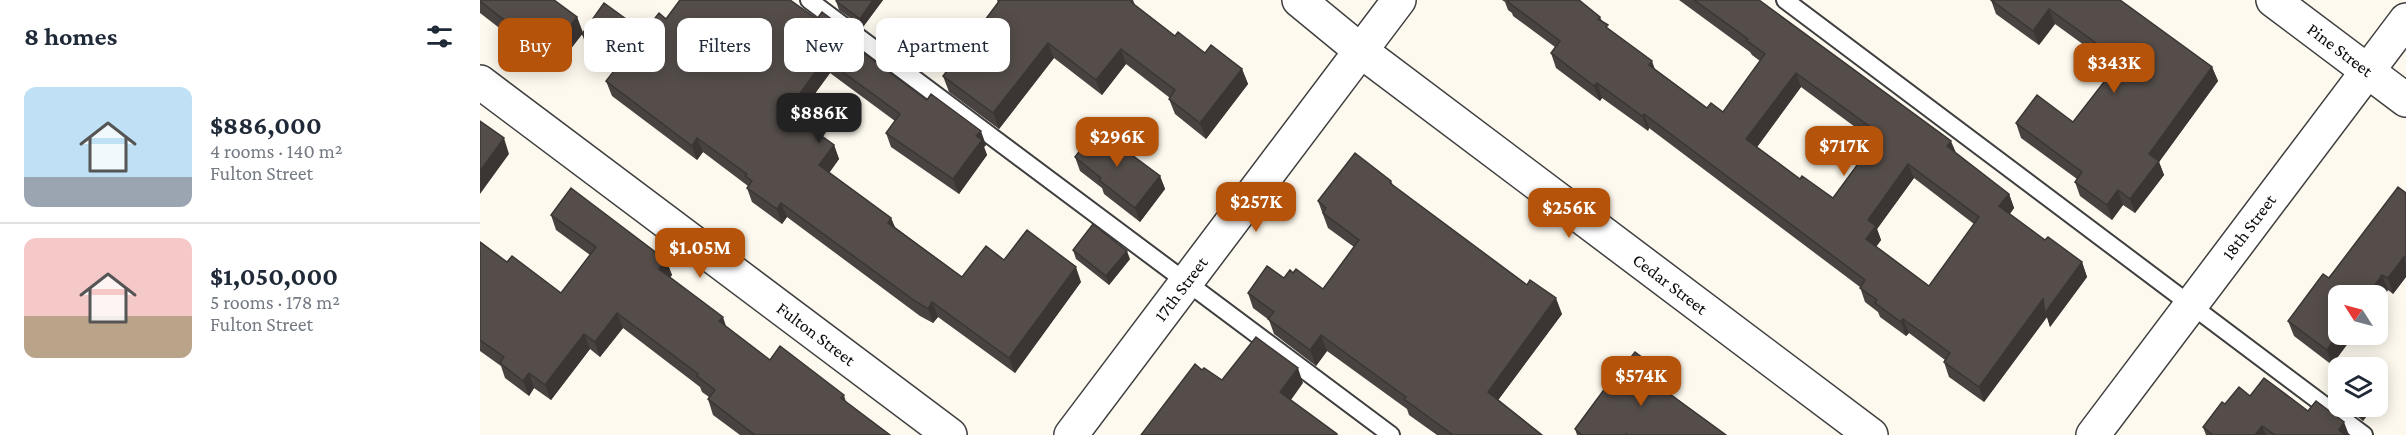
<!DOCTYPE html>
<html lang="en">
<head>
<meta charset="utf-8">
<style>
  :root { --surface:#fff; --page:#f2f2f3; --text:#1f2937; --muted:#747a83; --line:#e0e1e3; --accent:#b45309 }
  body { margin:0; font-family:"Crimson Pro",serif; background:var(--page); color:var(--text); height:100vh; display:flex; flex-direction:column; font-size:22px; white-space:nowrap }
  * { box-sizing:border-box; margin:0 }
  p { font-size:20px; color:var(--muted) }
  .icon { flex:none; width:33px; height:33px; fill:none; stroke:currentColor; stroke-width:2; stroke-linecap:round; stroke-linejoin:round }
  .map { position:relative; flex:1; overflow:hidden }
  .panel { display:flex; flex-direction:column; background:var(--surface); width:480px }
  .panel>* { flex:none }
  .guide { position:absolute; left:18px; top:18px; width:570px; height:54px; display:flex; gap:12px }
  .needle { width:39px; rotate:306deg }
  .fabs { position:absolute; left:1848px; top:285px; display:grid; gap:12px }
  .fabs a { display:grid; place-items:center; width:60px; height:60px; border-radius:12px; background:var(--surface); box-shadow:0 3px 15px #0003; font-size:30px }
  .price { position:absolute; translate:-50% -51px; padding:0 14px; border-radius:12px; background:var(--accent); color:#fff; font-size:20px; line-height:39px; filter:drop-shadow(0 2px 3px #0008) }
  .price::after { content:''; position:absolute; left:50%; top:36px; width:18px; height:14px; margin-left:-9px; background:inherit; clip-path:polygon(0 0,100% 0,50% 100%) }
  .price.on { background:#222; color:#fff }
  ul { padding:0; list-style:none }
  li { display:flex; align-items:center; gap:18px; height:150px; padding:0 24px }
  li+li { border-top:2px solid var(--line) }
  li span { display:grid; place-items:center; flex:none; width:168px; height:120px; border-radius:12px; color:#555 }
  li>.icon { margin-inline-start:auto }
  span .icon { width:72px; height:72px; fill:#fffc; stroke-width:1 }
  li b { font-size:26px }
  h2 { display:flex; justify-content:space-between; align-items:center; height:72px; padding:0 24px; font-size:26px }
  .pill { padding:0 21px; border-radius:12px; background:var(--surface); box-shadow:0 3px 15px #0003; font-size:21px; line-height:54px }
  .pill.on { background:var(--accent); color:#fff }
  main { display:flex; flex:1; min-height:0 }
  .map>svg:first-child { display:block }
  .lines { fill:none; stroke-linecap:round; stroke-linejoin:round }
  .service-casing { stroke:#3f3f3f; stroke-width:20 }
  .minor-casing { stroke:#3f3f3f; stroke-width:36 }
  .tertiary-casing { stroke:#3f3f3f; stroke-width:36 }
  .service { stroke:#fff; stroke-width:16 }
  .minor { stroke:#fff; stroke-width:33 }
  .tertiary { stroke:#fff; stroke-width:33 }
  .wall { fill:#484240; fill-rule:evenodd }
  .shaded-wall { fill:#3b3634 }
  .building { fill:#544d4a; stroke:#3b3634; stroke-width:1.5; fill-rule:evenodd }
  .labels { text-anchor:middle; stroke-width:6; stroke-linejoin:round; paint-order:stroke }
  .street-label { font-size:18px; fill:#0c0c0c; stroke:#fff }
</style>
</head>
<body>
<main>
<section class="panel">
<h2>8 homes<svg class="icon" aria-label="filters" viewBox="0 0 24 24"><path d="M4 7h16M4 17h16"/><circle cx="9" cy="7" r="2"/><circle cx="15" cy="17" r="2"/></svg></h2>
<ul>
<li><span style="background:linear-gradient(#bfe0f5 75%,#9aa5b1 0)"><svg class="icon" aria-label="home" viewBox="0 0 24 24"><path d="M3 11l9-7 9 7M6 9v11h12V9"/></svg></span><div><b>$886,000</b><p>4 rooms · 140 m²</p><p>Fulton Street</p></div></li>
<li><span style="background:linear-gradient(#f6c9c9 65%,#b9a48a 0)"><svg class="icon" aria-label="home" viewBox="0 0 24 24"><path d="M3 11l9-7 9 7M6 9v11h12V9"/></svg></span><div><b>$1,050,000</b><p>5 rooms · 178 m²</p><p>Fulton Street</p></div></li>
</ul>
</section>
<div class="map">
<svg width="1926" height="435" viewBox="0 0 1926 435">
  <rect width="100%" height="100%" fill="#fdf9ee"/>
  <g class="lines">
    <defs>
      <path id="service" d="M329,0L911,435
        M1305,0L1884,435"/>
      <path id="minor" d="M819,0L881,51L1391,435
        M0,82L470,435
        M591,435L919,0
        M1613,435L1926,20"/>
      <path id="tertiary" d="M1793,0L1926,100"/>
    </defs>
    <!-- service casing -->
    <use href="#service" class="service-casing"/>
    <!-- minor casing -->
    <use href="#minor" class="minor-casing"/>
    <!-- tertiary casing -->
    <use href="#tertiary" class="tertiary-casing"/>
    <!-- service -->
    <use href="#service" class="service"/>
    <!-- minor -->
    <use href="#minor" class="minor"/>
    <!-- tertiary -->
    <use href="#tertiary" class="tertiary"/>
  </g>
  <!-- wall -->
  <path class="wall" d="M0,0L97,17L103,33L79,64L53,44L48,50L0,13Z
    M403,0L383,27L359,10L356,1Z
    M517,0H653L655,5L695,36L725,53L762,69L768,84L726,139L695,114L689,99L690,98L646,64L622,95L574,58L519,129L469,92L463,76L518,3Z
    M1022,0H1099L1120,17L1122,21L1129,30L1175,69L1227,108L1243,112L1280,61L1272,55L1270,52L1199,0H1279L1529,194L1534,208L1530,214L1565,240L1602,262L1607,277L1570,327L1567,317L1504,402L1469,377L1464,362L1465,360L1429,333L1426,336L1400,317L1398,312L1385,302L1380,287L1169,128L1168,131L1122,98L1120,101L1076,68L1071,53L1075,47L1033,16L1032,13L1028,10L1025,2ZM1321,87L1394,141L1353,198L1320,179L1277,147ZM1434,178L1494,224L1449,286L1396,247L1401,240L1397,229Z
    M1511,0H1640L1732,67L1738,81L1679,162L1684,175L1655,213L1643,205L1632,220L1600,196L1595,182L1597,179L1541,138L1536,123L1593,122L1630,74L1629,72L1633,66L1575,24L1559,45L1516,14Z
    M186,19H337L366,30L370,42L506,145L504,147L507,155L479,194L411,147L406,133L415,121L350,73L317,118L354,145L359,159L349,173L411,218L415,227L482,277L524,260L601,282L535,373L458,317L453,323L440,316L307,217L302,224L272,202L267,188L268,186L223,152L217,160L132,96L126,81L136,69L107,48L102,34L164,32Z
    M595,157L680,176L685,189L660,222L624,194L622,188L600,171Z
    M911,181L913,185L1082,314L1018,400L1062,435H957L929,415L927,409L847,351L836,366L794,334L789,320L773,308L768,293L804,278L813,273L843,289L874,247L848,228L838,201Z
    M1926,193V277L1913,294L1908,290L1898,304V296L1852,365L1814,336L1808,321Z
    M71,215L186,260L192,275L190,277L246,326L290,360L364,395L366,402L410,435H260L233,415L228,399L229,397L222,392L220,387L143,328L120,357L110,349L71,400L54,388L49,396L25,378L21,366L0,351V242L27,262L81,293L110,255L76,230Z
    M593,250L650,259L629,285L596,259Z
    M1148,361L1179,370L1185,388L1184,389L1246,435H1097L1095,429Z
    M1858,381V403L1854,400L1851,391Z
    M1745,404L1828,411L1869,435H1726L1723,427Z
    M1864,406H1894L1883,421Z"/>
  <!-- shaded-wall -->
  <path class="shaded-wall" d="M393,0H403L383,27L380,19Z
    M1569,9L1575,24L1559,45L1553,31Z
    M97,17L103,33L79,64L73,48Z
    M47,28L53,44L48,50L43,35Z
    M366,30L371,44L361,36Z
    M568,43L574,58L519,129L513,113Z
    M641,49L646,64L622,95L616,80Z
    M345,59L350,73L312,125L307,111Z
    M1172,61L1177,75L1169,65Z
    M1732,67L1738,81L1679,162L1684,175L1655,213L1650,199L1669,154Z
    M762,69L768,84L726,139L720,123Z
    M1316,73L1321,87L1272,154L1266,139Z
    M1117,83L1122,98L1120,101L1114,86Z
    M1164,114L1169,128L1168,131L1162,116Z
    M501,131L506,145L504,147L507,155L479,194L473,179L496,136Z
    M24,138L29,154L0,194V171Z
    M217,138L223,152L217,160L212,146Z
    M1471,141L1477,155L1467,146Z
    M354,145L359,159L344,180L339,165Z
    M1428,164L1434,178L1397,229L1401,240L1391,254L1386,239L1388,220Z
    M680,176L685,189L660,222L655,208Z
    M1638,190L1643,205L1632,220L1627,205Z
    M1529,194L1534,208L1524,221L1519,206Z
    M301,203L307,217L302,224L297,209Z
    M411,218L417,233L408,223Z
    M647,251L650,259L629,285L626,276Z
    M1924,257L1926,263V277L1913,294L1908,278Z
    M186,260L192,275L185,284L179,269Z
    M1602,262L1607,277L1570,327L1567,317L1504,402L1499,387L1563,299Z
    M596,267L601,282L535,373L529,358Z
    M1902,275L1908,290L1898,304V296H1887Z
    M1076,298L1082,314L1013,407L1008,392Z
    M452,302L458,317L453,323L448,309Z
    M137,313L143,328L120,357L115,342Z
    M243,317L248,332L239,321Z
    M1423,319L1429,333L1426,336L1421,322Z
    M104,334L110,349L71,400L65,385Z
    M1858,334H1875L1852,365L1847,350Z
    M841,335L847,351L836,366L830,350Z
    M818,368L823,383L806,407L800,392Z
    M1179,370L1185,388L1179,396L1172,379Z
    M49,373L54,388L49,396L43,381Z
    M1904,380L1907,389L1898,401V388Z
    M1884,406H1894L1883,421L1880,412Z
    M1864,422L1869,435H1860L1859,430Z
    M1782,426L1786,435H1775Z"/>
  <!-- building -->
  <path class="building" d="M0,0H74L97,17L73,48L47,28L43,35L0,1Z
    M200,0H310L337,19L342,12L366,30L361,36L447,100L451,94L501,131L496,136L502,140L473,179L406,133L420,114L345,59L307,111L354,145L339,165L411,218L408,223L482,277L506,246L524,260L547,230L596,267L529,358L452,302L448,309L435,301L301,203L297,209L267,188L272,181L265,176L267,174L217,138L212,146L126,81L141,62L102,34L124,3L164,32L179,13L186,19Z
    M357,0H393L380,19L356,1Z
    M520,0H652L651,2L695,36L698,32L725,53L731,45L762,69L720,123L689,99L695,90L641,49L616,80L568,43L513,113L463,76Z
    M1029,0H1099L1120,17L1118,19L1128,25L1126,27L1172,61L1169,65L1227,108L1231,103L1243,112L1285,54L1266,40L1268,39L1214,0H1279L1471,141L1467,146L1529,194L1519,206L1565,240L1568,237L1602,262L1565,313L1563,299L1499,387L1464,362L1470,353L1423,319L1421,322L1395,303L1397,300L1380,288L1385,280L1164,114L1162,116L1117,83L1114,86L1071,53L1080,41L1028,2ZM1316,73L1400,134L1353,198L1322,176L1320,179L1266,139ZM1428,164L1499,217L1449,286L1386,239L1396,226L1388,220Z
    M1511,0H1640L1732,67L1669,154L1679,161L1650,199L1638,190L1627,205L1595,182L1602,172L1536,123L1557,95L1593,122L1631,73L1629,72L1638,59L1569,9L1553,31Z
    M0,121L24,138L0,171Z
    M617,129L680,176L655,208L619,180L621,178L595,157Z
    M875,153L911,181L910,183L1047,285L1050,280L1076,298L1008,392L1062,435H973L924,399L926,397L841,335L830,350L788,319L794,312L768,293L787,266L804,278L810,270L813,273L816,269L843,289L879,240L843,213L846,208L838,201Z
    M1918,187L1926,193V258L1924,257L1908,278L1902,275L1887,296H1858V334L1847,350L1808,321L1843,274L1849,278Z
    M91,188L186,260L179,269L243,317L239,321L290,360L300,346L364,395L361,398L410,435H275L228,399L235,390L217,376L218,374L137,313L115,342L104,334L65,385L49,373L43,381L20,363L24,357L0,340V242L27,262L32,256L81,293L116,247L71,215Z
    M613,224L647,251L626,276L593,250Z
    M776,337L818,368L800,392L857,434V435H661L715,364L722,370L724,368L742,380Z
    M1155,352L1179,370L1172,379L1187,392L1246,435H1148L1146,434L1145,435H1102L1095,429L1146,360L1148,361Z
    M1875,359L1887,368H1869Z
    M1898,375L1904,380L1898,388Z
    M1784,378L1828,411L1836,401L1864,422L1859,430L1865,435H1795L1782,426L1775,435H1733L1723,427L1742,402L1745,404L1759,387L1770,396Z
    M1858,381V396L1851,391Z
    M1872,406H1884L1880,412Z"/>
  <g class="labels">
    <!-- street labels -->
    <g class="street-label">
      <text transform="translate(1860 50) rotate(37)" y="6">Pine Street</text>
      <text transform="translate(1769 227) rotate(-53)" y="6">18th Street</text>
      <text transform="translate(1190 284) rotate(37)" y="6">Cedar Street</text>
      <text transform="translate(701 289) rotate(-53)" y="6">17th Street</text>
      <text transform="translate(336 334) rotate(37)" y="6">Fulton Street</text>
    </g>
  </g>
</svg>
<div class="fabs">
<a><svg class="needle" viewBox="-14 -14 28 28"><path d="M0-13l5 13h-10z" fill="#e53935"/><path d="M0 13l5-13h-10z" fill="#747a83"/></svg></a>
<a><svg class="icon" aria-label="layers" viewBox="0 0 24 24"><path d="M12 4l9 5-9 5-9-5zM3 14l9 5 9-5"/></svg></a>
</div>
<b class="price" style="left:1634px;top:94px">$343K</b>
<b class="price on" style="left:339px;top:144px">$886K</b>
<b class="price" style="left:637px;top:168px">$296K</b>
<b class="price" style="left:1364px;top:177px">$717K</b>
<b class="price" style="left:776px;top:233px">$257K</b>
<b class="price" style="left:1089px;top:239px">$256K</b>
<b class="price" style="left:220px;top:279px">$1.05M</b>
<b class="price" style="left:1161px;top:407px">$574K</b>
<div class="guide">
<a class="pill on">Buy</a>
<a class="pill">Rent</a>
<a class="pill">Filters</a>
<a class="pill">New</a>
<a class="pill">Apartment</a>
</div>
</div>
</main>
</body>
</html>
